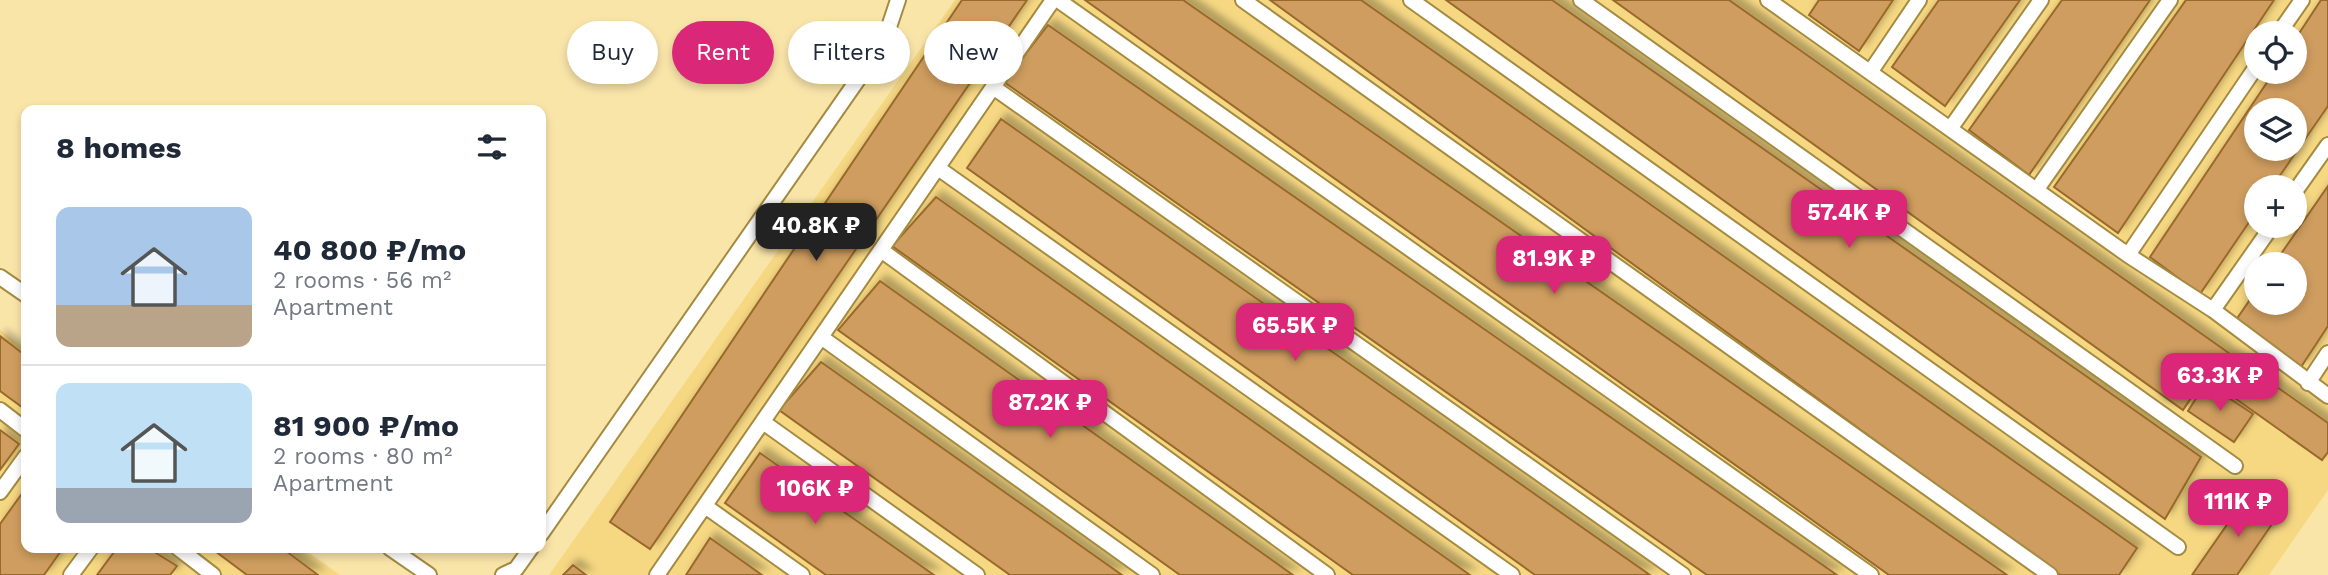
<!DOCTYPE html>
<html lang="en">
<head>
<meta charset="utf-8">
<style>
  :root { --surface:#fff; --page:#f2f2f3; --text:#1f2937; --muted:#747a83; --line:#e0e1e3; --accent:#db2777 }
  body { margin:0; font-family:"Work Sans",sans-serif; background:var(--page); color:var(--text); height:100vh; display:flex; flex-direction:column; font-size:26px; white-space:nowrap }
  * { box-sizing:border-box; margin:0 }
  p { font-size:23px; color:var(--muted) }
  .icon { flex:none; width:38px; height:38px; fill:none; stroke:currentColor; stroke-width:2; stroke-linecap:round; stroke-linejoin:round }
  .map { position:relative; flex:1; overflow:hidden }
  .panel { position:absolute; left:21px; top:105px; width:525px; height:448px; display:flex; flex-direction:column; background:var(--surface); border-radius:14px; box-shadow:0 4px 10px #0003 }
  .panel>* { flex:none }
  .banner { position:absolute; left:567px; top:21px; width:665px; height:63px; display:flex; gap:14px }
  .buttons { position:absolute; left:2244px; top:21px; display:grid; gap:14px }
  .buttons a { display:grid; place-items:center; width:63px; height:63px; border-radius:50%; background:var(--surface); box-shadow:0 4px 10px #0003; font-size:35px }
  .price { position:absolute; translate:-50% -60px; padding:0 16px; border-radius:14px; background:var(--accent); color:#fff; font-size:23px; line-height:46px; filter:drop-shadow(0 2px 4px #0008) }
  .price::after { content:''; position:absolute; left:50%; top:42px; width:21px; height:16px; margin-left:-10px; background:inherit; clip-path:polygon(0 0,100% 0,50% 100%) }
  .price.selected { background:#222; color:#fff }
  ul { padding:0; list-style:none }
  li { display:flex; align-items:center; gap:21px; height:175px; padding:0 35px }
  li+li { border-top:2px solid var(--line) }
  li span { display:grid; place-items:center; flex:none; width:196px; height:140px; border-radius:14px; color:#555 }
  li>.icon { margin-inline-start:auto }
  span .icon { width:84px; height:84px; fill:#fffc; stroke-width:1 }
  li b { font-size:30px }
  h2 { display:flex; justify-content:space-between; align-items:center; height:84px; padding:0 35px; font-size:30px }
  .chip { padding:0 24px; border-radius:32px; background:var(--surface); box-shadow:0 4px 10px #0003; font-size:24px; line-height:63px }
  .chip.selected { background:var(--accent); color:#fff }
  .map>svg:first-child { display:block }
  .built { fill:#f6d883; fill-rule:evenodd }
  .building { fill:#cf9d5f; stroke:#99692b; stroke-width:2; fill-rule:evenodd; filter:url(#shadow) }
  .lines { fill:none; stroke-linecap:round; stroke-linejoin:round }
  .service-casing { stroke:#a58b41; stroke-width:18 }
  .service { stroke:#fff; stroke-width:14 }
</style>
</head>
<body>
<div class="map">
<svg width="2328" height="575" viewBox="0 0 2328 575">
  <defs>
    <filter id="shadow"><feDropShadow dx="6" dy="-6" stdDeviation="3.5" flood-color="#0004"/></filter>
  </defs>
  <rect width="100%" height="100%" fill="#fae5a9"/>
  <!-- built -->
  <path class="built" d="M955,0H2328V490L2269,575H549ZM2256,33H2294V72H2256ZM2256,110H2294V149H2256ZM2256,187H2294V226H2256ZM2256,264H2294V303H2256Z
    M0,330L26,349V548H302L340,575H0Z"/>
  <!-- building -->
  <path class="building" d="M962,0H1027L650,549L610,522Z
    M1085,0H1183L2007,575H1889Z
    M1270,0H1361L2137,548L2119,575H2060Z
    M1446,0H1552L2201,457L2165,519Z
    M1613,0H1729L2328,423V452L2322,460L2205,377L2183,410Z
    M1819,0H1893L1859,51L1809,15Z
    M1939,0H2020L1945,106L1892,67Z
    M2062,0H2150L2029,175L1969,130Z
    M2186,0H2274L2118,233L2054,187Z
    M2321,0H2328V106L2272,187H2256V212L2200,294L2150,257L2274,72H2294V41ZM2256,110H2294V149H2256Z
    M1048,25L1837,575H1707L1004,82Z
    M1001,119L1650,575H1535L967,168Z
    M2328,186V326L2301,367L2236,320L2256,291V303H2294V264H2274Z
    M936,197L1470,575H1353L892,246Z
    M880,281L1293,575H1180L838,330Z
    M0,336L26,356V410L0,391Z
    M821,362L1122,575H1010L779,410Z
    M2206,383L2253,414L2234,442L2188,411Z
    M0,430L19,444L0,470Z
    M760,453L934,575H826L725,503Z
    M26,488V548H63L44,575H0V524Z
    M2249,493L2279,514L2237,575H2192Z
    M710,538L762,575H686Z
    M117,548H148L177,566L170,575H97Z
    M211,548H282L318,575H247Z
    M573,565L586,575H563Z"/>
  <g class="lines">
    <defs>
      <path id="service" d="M1058,0L1871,575
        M1243,0L2050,575
        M1411,0L2178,547
        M1581,0L2235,466
        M1768,0L2128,255L2213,310L2328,396
        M2279,33L2302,0
        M1871,71L1919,0
        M993,87L1683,575
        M1950,129L2041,0
        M938,168L1512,575
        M2037,189L2170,0
        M2294,193L2328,145
        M881,250L1327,575
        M2128,255L2256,67
        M0,277L26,295
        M2213,310L2272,226
        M821,337L1152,575
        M2308,383L2328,353
        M0,410L26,430
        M763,422L977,575
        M0,492L26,456
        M705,506L802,575
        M541,534L884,42L898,0
        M178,548L213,575
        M390,548L429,575
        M71,575L91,548
        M503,575L516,569L531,548
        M657,575L1053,0"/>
    </defs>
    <!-- service casing -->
    <use href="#service" class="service-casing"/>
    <!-- service -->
    <use href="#service" class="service"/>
  </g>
</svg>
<div class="buttons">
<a><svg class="icon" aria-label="locate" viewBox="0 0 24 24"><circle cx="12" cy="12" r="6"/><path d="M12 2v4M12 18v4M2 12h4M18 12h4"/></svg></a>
<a><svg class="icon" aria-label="layers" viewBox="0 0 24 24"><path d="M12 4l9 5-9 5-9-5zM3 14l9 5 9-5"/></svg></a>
<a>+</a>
<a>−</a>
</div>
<b class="price" style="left:1849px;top:250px">57.4K ₽</b>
<b class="price selected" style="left:816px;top:263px">40.8K ₽</b>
<b class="price" style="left:1554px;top:296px">81.9K ₽</b>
<b class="price" style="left:1295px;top:363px">65.5K ₽</b>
<b class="price" style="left:2220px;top:413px">63.3K ₽</b>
<b class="price" style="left:1050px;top:440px">87.2K ₽</b>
<b class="price" style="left:815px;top:526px">106K ₽</b>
<b class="price" style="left:2238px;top:539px">111K ₽</b>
<div class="banner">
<a class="chip">Buy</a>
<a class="chip selected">Rent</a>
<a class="chip">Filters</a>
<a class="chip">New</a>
</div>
<section class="panel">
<h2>8 homes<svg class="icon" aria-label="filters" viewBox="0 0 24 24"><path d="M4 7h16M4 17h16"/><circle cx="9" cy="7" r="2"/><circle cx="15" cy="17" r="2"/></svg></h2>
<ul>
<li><span style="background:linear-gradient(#a9c7e8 70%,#b9a48a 0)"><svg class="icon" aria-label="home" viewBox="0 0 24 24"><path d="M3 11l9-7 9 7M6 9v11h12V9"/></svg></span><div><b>40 800 ₽/mo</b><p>2 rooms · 56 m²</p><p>Apartment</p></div></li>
<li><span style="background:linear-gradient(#bfe0f5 75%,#9aa5b1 0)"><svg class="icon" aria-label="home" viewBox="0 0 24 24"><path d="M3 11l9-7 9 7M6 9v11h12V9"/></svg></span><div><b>81 900 ₽/mo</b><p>2 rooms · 80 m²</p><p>Apartment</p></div></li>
</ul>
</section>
</div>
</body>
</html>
